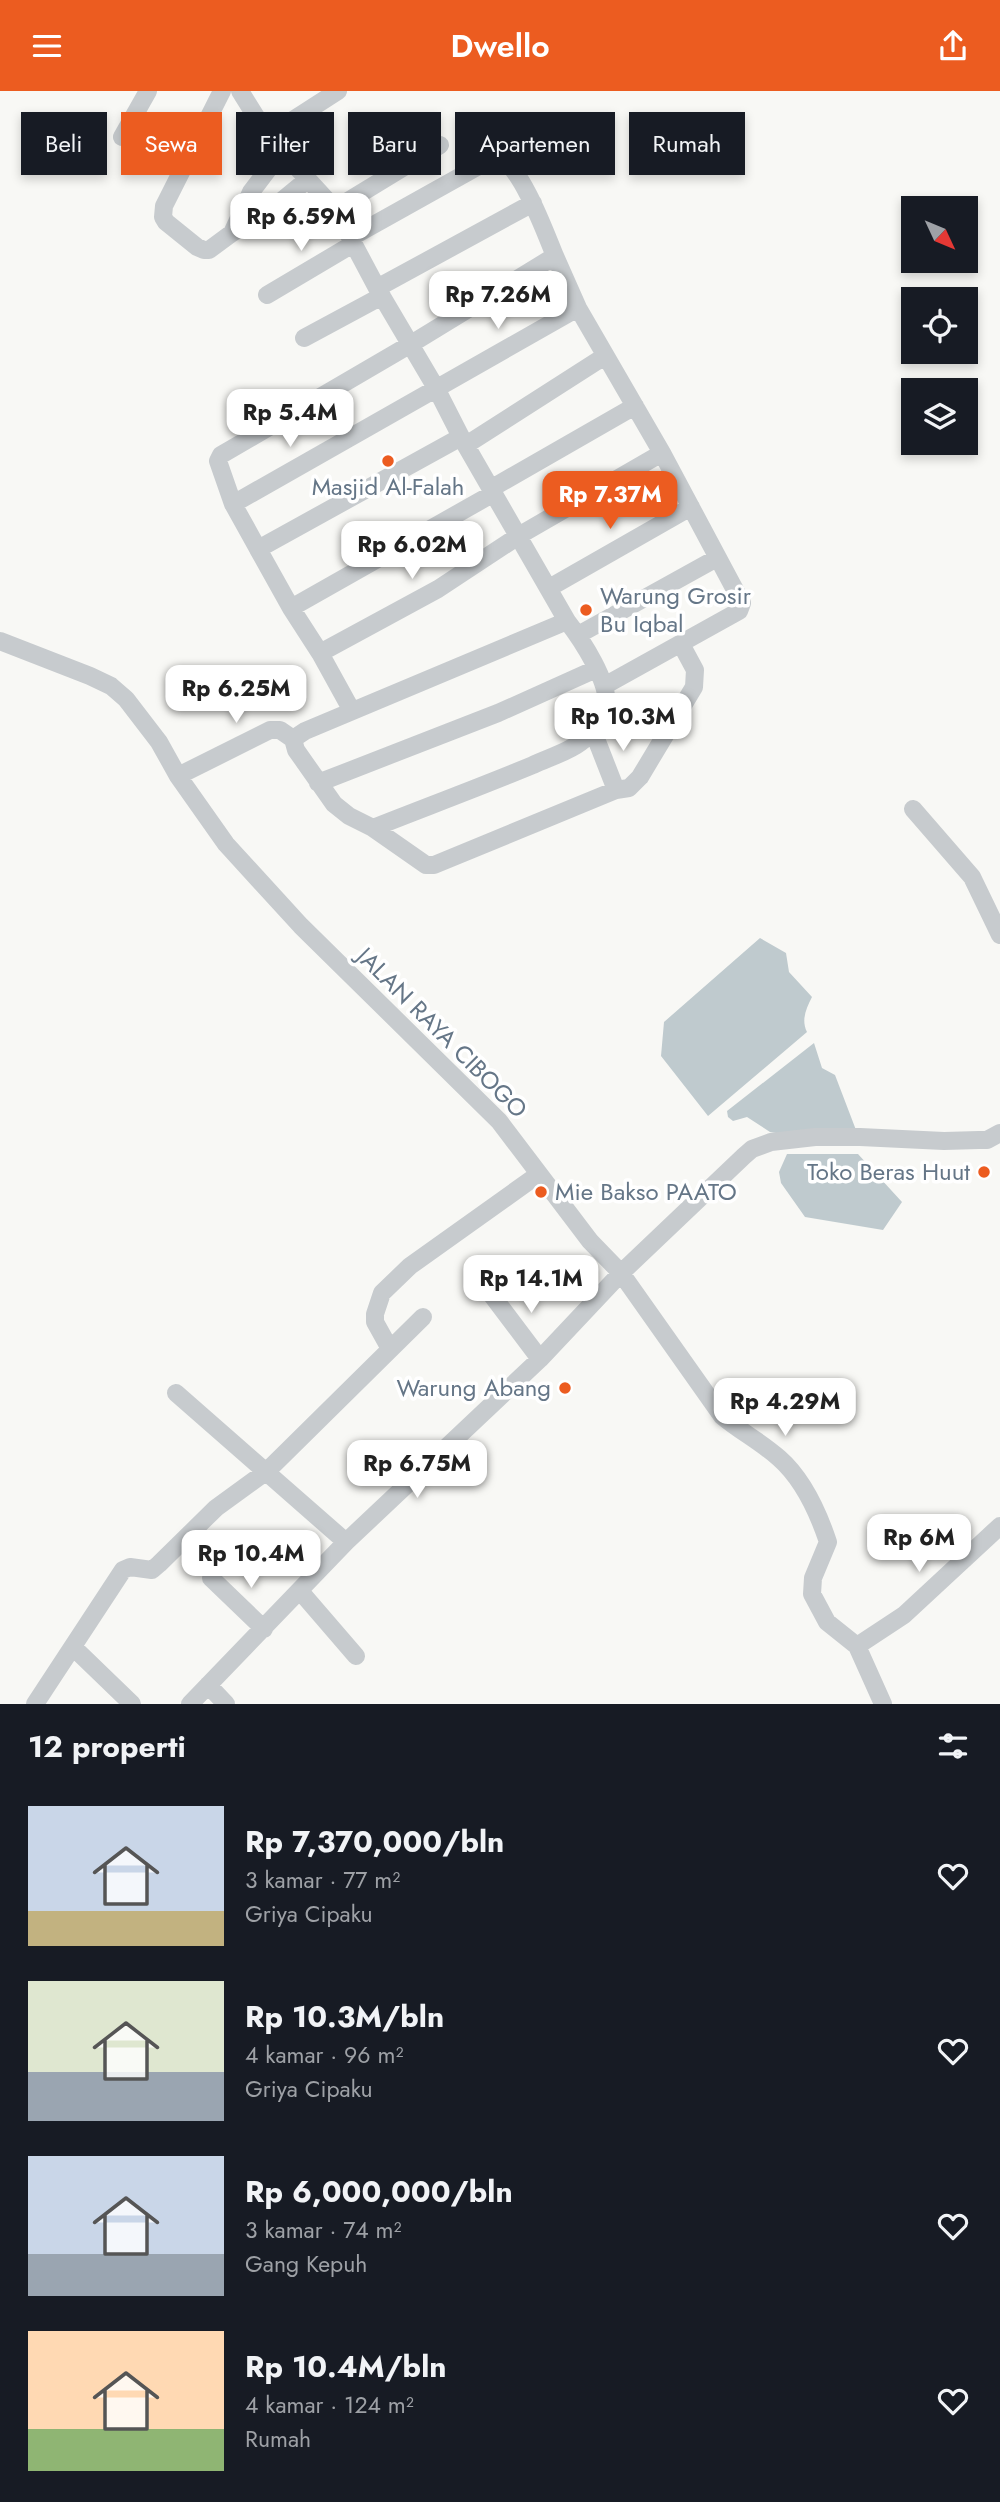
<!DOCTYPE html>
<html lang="id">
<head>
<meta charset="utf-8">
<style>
  :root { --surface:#171b24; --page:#20242c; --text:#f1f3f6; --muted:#9ea1a6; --accent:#ec5c20 }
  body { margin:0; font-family:Jost,sans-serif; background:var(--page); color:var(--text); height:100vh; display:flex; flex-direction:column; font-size:26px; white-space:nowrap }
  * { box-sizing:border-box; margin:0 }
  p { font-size:23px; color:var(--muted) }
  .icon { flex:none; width:38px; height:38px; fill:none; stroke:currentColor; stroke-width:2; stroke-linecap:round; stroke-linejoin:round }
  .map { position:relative; height:1613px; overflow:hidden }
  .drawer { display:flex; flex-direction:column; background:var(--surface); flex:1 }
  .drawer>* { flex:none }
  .hud { position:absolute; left:21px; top:21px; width:959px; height:63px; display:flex; gap:14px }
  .needle { width:46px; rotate:134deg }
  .fabs { position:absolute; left:901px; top:105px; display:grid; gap:14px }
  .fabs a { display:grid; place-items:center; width:77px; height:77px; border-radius:0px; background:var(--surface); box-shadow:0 4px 10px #0003; font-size:35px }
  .price { position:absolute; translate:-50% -60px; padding:0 16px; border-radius:14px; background:#fff; color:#222; font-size:23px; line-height:46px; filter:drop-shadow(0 2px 4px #0008) }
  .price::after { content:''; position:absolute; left:50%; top:42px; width:21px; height:16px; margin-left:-10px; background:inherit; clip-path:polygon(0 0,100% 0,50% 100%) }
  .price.on { background:var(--accent); color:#fff }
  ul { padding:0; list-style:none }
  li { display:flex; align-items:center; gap:21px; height:175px; padding:0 28px }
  li span { display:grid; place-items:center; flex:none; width:196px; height:140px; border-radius:0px; color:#555 }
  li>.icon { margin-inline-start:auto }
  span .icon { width:84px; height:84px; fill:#fffc; stroke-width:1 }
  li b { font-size:30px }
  h2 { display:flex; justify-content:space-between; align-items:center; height:84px; padding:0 28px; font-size:30px }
  .tag { padding:0 24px; border-radius:0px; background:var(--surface); box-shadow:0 4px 10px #0003; font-size:24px; line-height:63px }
  .tag.on { background:var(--accent); color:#fff }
  header { display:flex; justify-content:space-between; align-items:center; height:91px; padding:0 28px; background:var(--accent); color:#fff; font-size:32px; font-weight:600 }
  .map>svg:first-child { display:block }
  .water { fill:#bfcace }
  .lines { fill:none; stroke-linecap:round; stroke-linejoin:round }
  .street { stroke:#c7cbce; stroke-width:18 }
  .poi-dot { fill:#ec5c20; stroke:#fff; stroke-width:2.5 }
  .labels { text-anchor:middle; stroke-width:7; stroke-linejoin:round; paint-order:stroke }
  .poi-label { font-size:24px; fill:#657687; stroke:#fff; text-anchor:start }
  .street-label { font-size:24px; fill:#657687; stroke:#fff }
</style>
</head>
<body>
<header><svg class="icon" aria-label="menu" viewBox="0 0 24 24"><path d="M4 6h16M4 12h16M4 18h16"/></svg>Dwello<svg class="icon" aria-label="share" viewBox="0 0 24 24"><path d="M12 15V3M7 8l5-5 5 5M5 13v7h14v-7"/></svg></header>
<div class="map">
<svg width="1000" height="1613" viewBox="0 0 1000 1613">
  <rect width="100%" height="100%" fill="#f8f8f5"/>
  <!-- water -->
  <path class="water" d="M760,847L786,862L789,881L812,906C806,918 801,929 807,941L708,1025L661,965L664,931Z
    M814,952L822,977L835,984L856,1039L776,1042L770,1041L747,1026L733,1030L728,1026L727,1020Z
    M787,1063H858L902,1111L883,1139L805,1126L781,1092L779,1081Z"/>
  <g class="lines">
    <!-- street -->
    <path class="street" d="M222,0L164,115L163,126L166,131L197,156L204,159H209L232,142L273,117L307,89
      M240,0L268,45L335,118L377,197L436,297L461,346L567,530C581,548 611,593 606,616C603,630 592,643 581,651C568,661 548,667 533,674C480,696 426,716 373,737
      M268,45L338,0
      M122,46L148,0
      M335,118L440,54
      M232,142L251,101L282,60
      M350,147L495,66H499C522,77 545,141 555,165
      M377,197L533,112
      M267,204L353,153
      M304,247L382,205
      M466,354L605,265
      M492,397L635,315
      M233,413L218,370L221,364L411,253L555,165L578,217L662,362L742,512L739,520L604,595
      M258,458L233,413L578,217
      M549,497L691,416
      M291,517L494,402
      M567,530L305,640L293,648L296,659L334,713L349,725L373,737L426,774H434L616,699L629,697L640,686L694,596L695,579L681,553
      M578,544L717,467
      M0,550L90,585L111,595L126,608L159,651L178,685L226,753L301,835L499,1030L590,1150L621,1182L744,1065L752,1058L771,1051L815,1046H860L944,1050L979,1049H987L1000,1042
      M320,562L438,498L520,444L662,362
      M352,620L320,562L291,517L258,458L461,346
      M593,640L616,699
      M178,685L270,639H280L293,648
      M318,692L498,622L596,578
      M913,718L972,786L1000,844
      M491,1203L540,1268
      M390,1258L375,1231V1223L382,1202L410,1175L539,1083
      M176,1302L346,1451
      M211,1487L264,1538
      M300,1500L356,1565
      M857,1555L904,1524L1000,1435
      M73,1556L132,1613
      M208,1594L226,1613
      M35,1613L123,1479L130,1476L152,1479L159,1473L216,1417L267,1380L423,1226
      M190,1613L346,1451L540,1268L621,1182L722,1325C740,1340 761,1351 779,1367C803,1388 818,1421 828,1451L813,1487L812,1503L827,1531L857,1555L883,1613"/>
  </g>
  <!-- markers -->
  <g class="poi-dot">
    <circle cx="388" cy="370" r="7"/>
    <circle cx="586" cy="519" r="7"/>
    <circle cx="984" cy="1081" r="7"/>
    <circle cx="541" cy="1101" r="7"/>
    <circle cx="565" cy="1297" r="7"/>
  </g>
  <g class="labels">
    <!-- poi labels -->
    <g class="poi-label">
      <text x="388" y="404" text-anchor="middle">Masjid Al-Falah</text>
      <text x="600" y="513">Warung Grosir<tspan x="600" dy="28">Bu Iqbal</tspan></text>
      <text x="970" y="1089" text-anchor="end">Toko Beras Huut</text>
      <text x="555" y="1109">Mie Bakso PAATO</text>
      <text x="551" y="1305" text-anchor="end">Warung Abang</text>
    </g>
    <!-- street labels -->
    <g class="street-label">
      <text transform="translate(442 942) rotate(45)" y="8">JALAN RAYA CIBOGO</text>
    </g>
  </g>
</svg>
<div class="fabs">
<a><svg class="needle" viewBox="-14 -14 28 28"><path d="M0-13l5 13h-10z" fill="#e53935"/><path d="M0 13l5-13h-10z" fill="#9ea1a6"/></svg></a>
<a><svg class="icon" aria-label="locate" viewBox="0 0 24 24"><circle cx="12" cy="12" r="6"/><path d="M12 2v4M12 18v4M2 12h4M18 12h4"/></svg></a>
<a><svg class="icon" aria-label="layers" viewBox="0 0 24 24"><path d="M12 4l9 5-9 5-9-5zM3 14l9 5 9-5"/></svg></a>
</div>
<b class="price" style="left:301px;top:162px">Rp 6.59M</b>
<b class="price" style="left:498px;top:240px">Rp 7.26M</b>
<b class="price" style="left:290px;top:358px">Rp 5.4M</b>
<b class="price on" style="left:610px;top:440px">Rp 7.37M</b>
<b class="price" style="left:412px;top:490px">Rp 6.02M</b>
<b class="price" style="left:236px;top:634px">Rp 6.25M</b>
<b class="price" style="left:623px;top:662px">Rp 10.3M</b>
<b class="price" style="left:531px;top:1224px">Rp 14.1M</b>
<b class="price" style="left:785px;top:1347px">Rp 4.29M</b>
<b class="price" style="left:417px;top:1409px">Rp 6.75M</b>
<b class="price" style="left:919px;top:1483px">Rp 6M</b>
<b class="price" style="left:251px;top:1499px">Rp 10.4M</b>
<div class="hud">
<a class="tag">Beli</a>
<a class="tag on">Sewa</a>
<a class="tag">Filter</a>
<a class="tag">Baru</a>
<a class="tag">Apartemen</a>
<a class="tag">Rumah</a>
</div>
</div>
<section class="drawer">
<h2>12 properti<svg class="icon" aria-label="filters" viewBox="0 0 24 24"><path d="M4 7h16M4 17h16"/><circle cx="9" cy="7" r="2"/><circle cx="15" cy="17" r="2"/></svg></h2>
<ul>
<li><span style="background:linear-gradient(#c9d6e8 75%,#c2b280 0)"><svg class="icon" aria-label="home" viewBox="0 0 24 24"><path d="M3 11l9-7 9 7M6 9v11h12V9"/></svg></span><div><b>Rp 7,370,000/bln</b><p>3 kamar · 77 m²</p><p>Griya Cipaku</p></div><svg class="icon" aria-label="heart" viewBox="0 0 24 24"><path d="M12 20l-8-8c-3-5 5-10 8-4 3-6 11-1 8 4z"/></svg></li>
<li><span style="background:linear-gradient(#dfe7d0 65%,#9aa5b1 0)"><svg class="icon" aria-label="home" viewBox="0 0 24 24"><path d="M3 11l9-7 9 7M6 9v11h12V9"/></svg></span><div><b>Rp 10.3M/bln</b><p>4 kamar · 96 m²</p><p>Griya Cipaku</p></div><svg class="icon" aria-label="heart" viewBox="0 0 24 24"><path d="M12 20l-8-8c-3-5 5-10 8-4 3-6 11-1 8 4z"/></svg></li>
<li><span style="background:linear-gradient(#c9d6e8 70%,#9aa5b1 0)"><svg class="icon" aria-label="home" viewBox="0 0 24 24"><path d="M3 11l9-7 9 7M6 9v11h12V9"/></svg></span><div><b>Rp 6,000,000/bln</b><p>3 kamar · 74 m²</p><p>Gang Kepuh</p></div><svg class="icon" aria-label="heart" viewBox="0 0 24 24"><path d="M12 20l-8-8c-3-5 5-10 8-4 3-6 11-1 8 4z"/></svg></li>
<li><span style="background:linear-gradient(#ffd9b3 70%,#8fb573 0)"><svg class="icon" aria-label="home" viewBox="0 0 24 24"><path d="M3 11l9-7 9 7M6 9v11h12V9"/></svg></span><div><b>Rp 10.4M/bln</b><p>4 kamar · 124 m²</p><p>Rumah</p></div><svg class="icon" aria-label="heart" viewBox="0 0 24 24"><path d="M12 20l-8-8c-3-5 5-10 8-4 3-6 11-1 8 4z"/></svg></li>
</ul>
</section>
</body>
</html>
